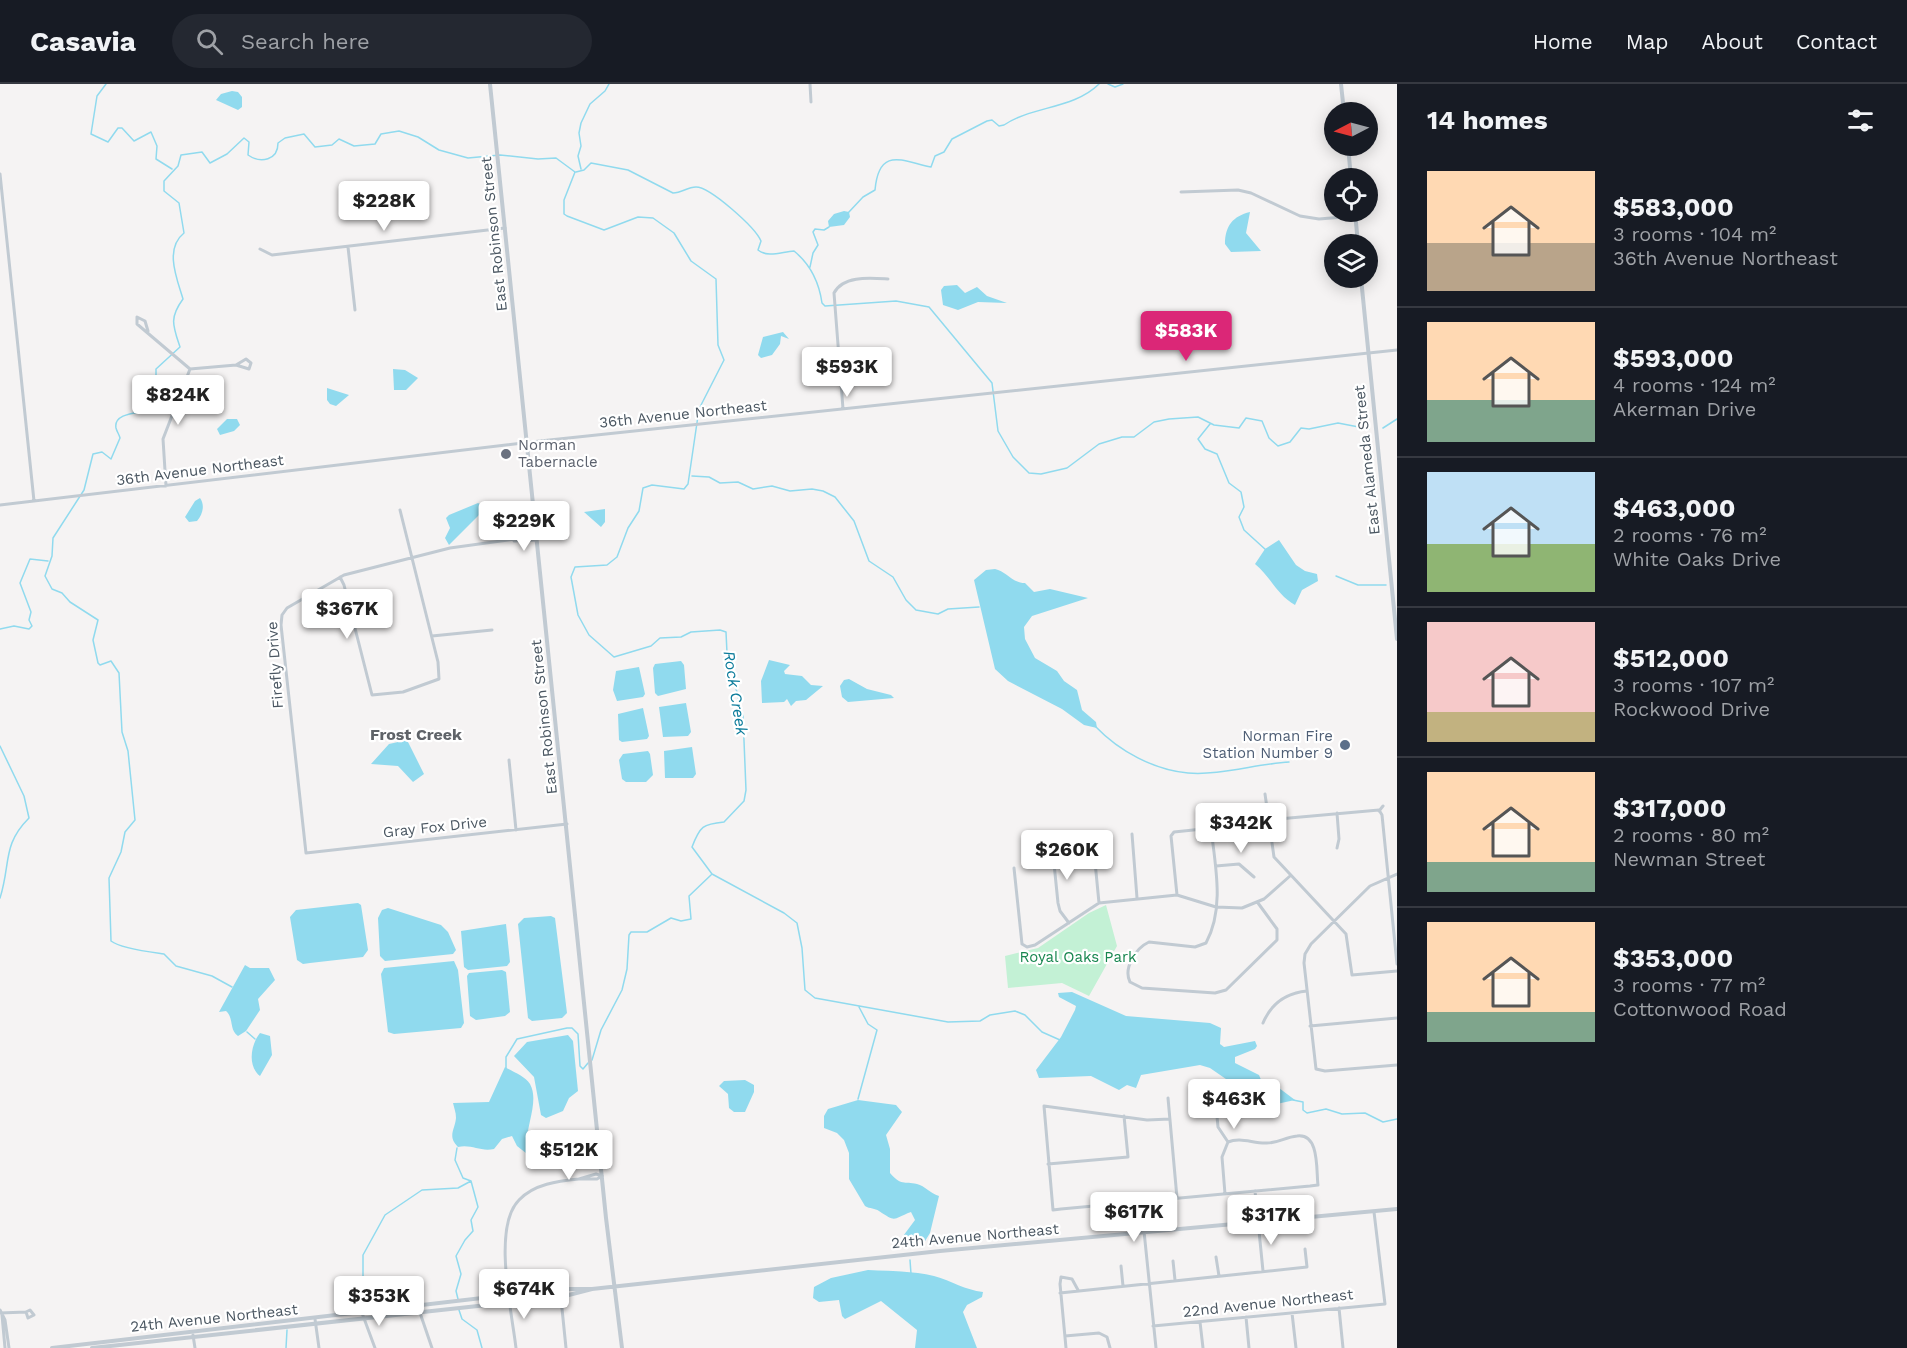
<!DOCTYPE html>
<html lang="en">
<head>
<meta charset="utf-8">
<style>
  :root { --surface:#171b24; --page:#242831; --text:#f1f3f6; --muted:#9ea1a6; --line:#363941; --accent:#db2777 }
  body { margin:0; font-family:"Work Sans",sans-serif; background:var(--page); color:var(--text); height:100vh; display:flex; flex-direction:column; font-size:22px; white-space:nowrap }
  * { box-sizing:border-box; margin:0 }
  p { font-size:20px; color:var(--muted) }
  .icon { flex:none; width:33px; height:33px; fill:none; stroke:currentColor; stroke-width:2; stroke-linecap:round; stroke-linejoin:round }
  .map { position:relative; flex:1; overflow:hidden }
  .panel { display:flex; flex-direction:column; background:var(--surface); width:510px }
  .panel>* { flex:none }
  .needle { width:39px; rotate:264deg }
  .controls { position:absolute; left:1324px; top:18px; display:grid; gap:12px }
  .controls a { display:grid; place-items:center; width:54px; height:54px; border-radius:50%; background:var(--surface); box-shadow:0 3px 15px #0003; font-size:30px }
  .price { position:absolute; translate:-50% -51px; padding:0 14px; border-radius:6px; background:#fff; color:#222; font-size:20px; line-height:39px; filter:drop-shadow(0 2px 3px #0008) }
  .price::after { content:''; position:absolute; left:50%; top:36px; width:18px; height:14px; margin-left:-9px; background:inherit; clip-path:polygon(0 0,100% 0,50% 100%) }
  .price.selected { background:var(--accent); color:#fff }
  ul { padding:0; list-style:none }
  li { display:flex; align-items:center; gap:18px; height:150px; padding:0 30px }
  li+li { border-top:2px solid var(--line) }
  li span { display:grid; place-items:center; flex:none; width:168px; height:120px; border-radius:0px; color:#555 }
  li>.icon { margin-inline-start:auto }
  span .icon { width:72px; height:72px; fill:#fffc; stroke-width:1 }
  li b { font-size:26px }
  h2 { display:flex; justify-content:space-between; align-items:center; height:72px; padding:0 30px; font-size:26px }
  header { display:flex; align-items:center; gap:36px; box-sizing:border-box; height:84px; padding:0 30px; background:var(--surface); border-bottom:2px solid var(--line) }
  header strong { font-size:28px }
  nav { display:flex; gap:33px; margin-inline-start:auto; font-size:21px }
  .search { width:420px; height:54px; background:var(--page); display:flex; align-items:center; gap:15px; box-sizing:border-box; padding:0 21px; border-radius:33px; color:var(--muted); font-size:22px }
  main { display:flex; flex:1; min-height:0 }
  .map>svg:first-child { display:block }
  .green { fill:#c3f1d5 }
  .water { fill:#90daee }
  .lines { fill:none; stroke-linecap:round; stroke-linejoin:round }
  .stream { stroke:#90daee; stroke-width:1.5 }
  .minor { stroke:#c1cad2; stroke-width:3 }
  .tertiary { stroke:#c1cad2; stroke-width:4 }
  .worship-dot { fill:#6b7280; stroke:#fff; stroke-width:2 }
  .service-dot { fill:#5c6f8a; stroke:#fff; stroke-width:2 }
  .labels { text-anchor:middle; stroke-width:4.5; stroke-linejoin:round; paint-order:stroke }
  .street-label { font-size:15px; fill:#4a5661; stroke:#fff }
  .worship-label { font-size:15px; fill:#5b616d; stroke:#fff; text-anchor:start }
  .service-label { font-size:15px; fill:#4e5e75; stroke:#fff; text-anchor:end }
  .park-label { font-size:15px; fill:#17864f; stroke:#fff }
  .water-label { font-size:16px; font-style:italic; fill:#0c7c9b; stroke:#fff }
  .neighbourhood-label { font-size:16px; font-weight:bold; fill:#5f6368; stroke:#fff }
</style>
</head>
<body>
<header>
<strong>Casavia</strong>
<div class="search"><svg class="icon" aria-label="search" viewBox="0 0 24 24"><circle cx="10" cy="10" r="6"/><path d="M15 15l6 6"/></svg>Search here</div>
<nav><a>Home</a><a>Map</a><a>About</a><a>Contact</a></nav>
</header>
<main>
<div class="map">
<svg width="1397" height="1264" viewBox="0 0 1397 1264">
  <rect width="100%" height="100%" fill="#f5f3f3"/>
  <!-- green -->
  <path class="green" d="M1106,821L1117,862L1089,912L1062,899L1008,904L1005,872L1038,864L1089,829Z"/>
  <!-- water -->
  <path class="water" d="M232,7L238,8L242,13V23L238,26L216,16L221,10Z
    M844,127L849,128L850,133L844,141L829,143L828,137L834,130Z
    M1250,128L1246,149L1261,167L1231,168L1225,160C1225,142 1233,132 1250,128Z
    M957,201L965,209L977,203L987,212L1007,219L978,218L958,226L943,221L941,206L944,202Z
    M783,248L789,255L781,252L780,260L772,271L761,274L758,271L763,253Z
    M393,285L405,286L418,294L406,306H394Z
    M327,304L349,311L336,322L330,320L327,316Z
    M227,335H237L240,341L234,347L220,351L217,345Z
    M200,414C205,421 203,430 197,437L189,438L185,433L195,417Z
    M478,419L482,421V428L449,461L445,454L450,444L446,434L449,431Z
    M605,425V438L601,443L584,428Z
    M1279,456L1296,481L1305,487L1317,490L1318,497L1302,506L1295,521C1277,511 1270,492 1255,480L1265,465Z
    M995,485C1006,487 1012,499 1025,499L1034,508L1050,505L1088,514L1032,532L1024,543L1025,555L1035,574L1057,587L1064,597L1077,606L1082,626L1096,638L1097,644L1084,641L1062,625L1008,597L995,585L974,496L986,486Z
    M769,576L790,581L784,587L785,590L802,592L811,601L823,602L806,616L796,617L791,622L787,615L784,618L762,619L761,597Z
    M681,577L684,581L686,605L658,612L655,609L653,584L655,580Z
    M639,583L645,610L643,613L617,617L613,606L616,587Z
    M849,595L867,605L891,611L894,614L848,618L842,613L840,602L844,596Z
    M686,619L691,648L688,652L663,653L659,623Z
    M643,624L649,652L647,655L622,658L619,656L618,630Z
    M407,656L424,690L413,698L398,682L371,680L389,660Z
    M692,663L696,690L693,694H665L664,667Z
    M648,667L650,670L653,691L646,698H626L622,695L619,676L623,670Z
    M358,819L361,821L368,866L363,873L310,879L303,880L297,876L290,833L296,826Z
    M388,824L441,841L448,848L456,866L453,870L385,877L380,872L378,834L382,826Z
    M551,832L555,834L567,929L562,934L532,937L528,934L518,840L524,834Z
    M506,840L510,878L507,882L468,886L464,883L461,847Z
    M454,877L458,886L464,939L461,944L394,950L388,948L381,890L384,884Z
    M245,881L250,884H269L275,896L258,915L260,926L246,947L238,952C229,946 234,934 226,927L219,928Z
    M502,886L506,888L510,928L505,932L476,936L470,932L467,892L469,889Z
    M1072,908L1126,932L1210,939L1221,944L1220,960L1224,963L1255,957L1257,962L1255,965L1235,973V979L1259,991L1265,1005L1279,1004L1295,1016L1272,1021L1247,1022L1240,1013L1239,1004L1210,984L1200,981L1141,991L1136,1004L1127,1001L1119,1006L1091,992L1039,994L1036,986L1061,953L1075,926L1076,922L1059,913L1058,909Z
    M260,949L270,952L272,971L260,992C247,982 251,960 260,949Z
    M568,951L573,957L578,1007L569,1014L563,1027L546,1034L541,1031L534,993L514,972L527,958Z
    M505,983C513,988 525,992 530,1000C539,1016 527,1040 527,1057L538,1075L536,1077L517,1062L512,1052L502,1055L494,1065C480,1068 472,1060 458,1063C447,1052 455,1046 456,1034C456,1028 454,1024 453,1019L489,1018Z
    M745,996L754,1001V1008L745,1028H734L729,1024L728,1010L719,1002L724,997Z
    M858,1016L896,1021L902,1028L886,1051L890,1065V1089C901,1102 904,1097 917,1100C925,1102 930,1109 939,1112L930,1149L922,1162L895,1163L915,1136L911,1128C892,1135 897,1139 879,1127C875,1124 870,1125 865,1122L849,1095V1069L844,1056L837,1049L824,1044V1032L828,1025Z
    M868,1186C890,1187 913,1187 934,1192C952,1197 965,1206 983,1208L982,1213L967,1221L963,1228L977,1264H915L917,1246L881,1217L845,1235L842,1232L839,1216L819,1218L813,1214L814,1203L831,1194Z"/>
  <g class="lines">
    <!-- stream -->
    <path class="stream" d="M106,0L97,12L91,50L108,58L118,44H122L134,57L151,48L157,62L156,75L172,85
      M1108,0L1115,3L1123,0
      M581,85L578,72L581,62L579,49L581,39L590,20L605,7L609,0
      M575,88L564,116V130L567,132L604,146L638,133L653,134L674,149L691,177L716,195L718,261L724,276L699,325L688,400L684,405L652,401L643,404L639,427L628,444L617,473L607,481L575,483L571,493L578,531L589,551L614,573L651,562L660,554L681,553L691,548L720,546L726,548L727,569L743,632L746,706L744,717L724,738C703,740 700,742 692,763L712,790L784,829L797,839L802,864L805,906L815,914L948,938L980,937L990,931L1015,927L1025,931L1042,948L1060,956
      M576,88L584,86L591,79L628,86L673,109C682,109 687,103 696,103C710,103 755,143 761,157L758,166C768,174 781,168 794,167C810,180 819,198 822,219L825,222L896,217L929,223L992,299L998,347L1013,373L1029,389L1041,390L1067,384L1099,360L1122,353H1134L1154,338L1169,335L1198,333L1214,341L1239,344L1246,334L1262,337L1269,354L1278,362L1290,358L1301,344L1309,345L1338,339L1369,345
      M848,129L863,113L875,106C879,61 904,78 931,83L935,72L944,68L952,55L987,37L992,36L999,42L1004,41C1032,22 1074,25 1099,0
      M810,183L813,169L818,161L813,148L815,145L824,146L829,143
      M1210,340L1198,355L1205,365L1217,370L1229,399L1241,408L1244,423L1239,433L1244,446L1266,466
      M1383,344L1397,335
      M692,392L709,393L720,399L738,398L753,405L772,402L790,407L812,405L823,407L835,413L854,437L869,477L893,493L906,516L916,526L938,530L948,525L979,523
      M1336,492L1358,501H1386
      M0,545L14,542L29,545L32,542L29,536L31,528L20,499L30,475L48,477
      M1096,643C1119,667 1154,686 1188,689C1217,692 1257,680 1289,678
      M0,662L24,712L29,734C2,761 11,779 0,814
      M232,903L212,892L176,882L164,870C150,868 122,865 111,857L109,794L121,768L125,748L135,736L128,667L122,648L119,589L111,577L100,581L98,579L93,556L98,536L70,518L62,509L52,505L45,492L52,472L53,454L84,406L93,370L102,368L111,375L120,354C119,350 117,348 116,344C113,328 142,329 148,326L150,320L147,309L156,295V285L180,263C173,242 169,234 183,215C177,195 164,165 184,149L179,119L164,107V97L178,82L181,71L202,68L210,79L227,70L244,54L249,58L248,71C261,80 278,76 278,59L285,54L304,50L315,63L332,61L339,55L354,62L375,60L381,50L399,47L418,53L439,66L468,74L500,71L538,75L556,74L575,88
      M247,948L255,955
      M592,976L601,946L622,906L627,885L629,851L631,848H647L671,834L681,837L691,835L689,812L711,791
      M506,984V973L517,955L567,944H572L578,950L580,982L583,985L588,979
      M858,1015L877,946L868,940L859,923
      M1293,1016L1303,1018V1026L1307,1029L1326,1025L1342,1030L1365,1029L1383,1038L1397,1035
      M457,1064L455,1076L463,1094L471,1097L478,1123L471,1136L473,1147L465,1156L456,1172L461,1190L456,1207L458,1215
      M910,1176L911,1190
      M351,1225L363,1209V1171L385,1131L422,1106L458,1104L471,1097
      M459,1226L462,1235L477,1246L482,1264
      M286,1264L287,1246"/>
    <!-- minor -->
    <path class="minor" d="M810,0L811,18
      M0,90L34,417
      M1181,108L1238,106L1251,109L1300,132L1319,135L1355,132
      M348,163L355,226
      M260,165L272,171L505,144
      M148,247L145,237L137,233V240L190,285L236,281L249,285L251,279L246,275L236,281
      M843,325L834,209C843,191 871,194 888,195
      M166,402L163,355L190,285
      M0,421L540,357L1397,266
      M538,452L450,464L344,491L287,524L282,531L281,541L306,769L567,740
      M514,457L536,456
      M340,493L344,501L372,611L403,608L439,595L438,578L400,426
      M432,552L492,546
      M509,676L516,746
      M1265,710L1274,773L1346,850L1352,891L1397,887
      M1379,727L1383,722
      M1268,736L1379,726L1382,731L1397,880
      M1211,744C1215,781 1225,824 1206,859L1195,863L1149,858C1136,864 1123,884 1130,898L1142,904L1215,909L1226,906L1277,856V845L1258,819
      M1132,750L1137,814
      M1337,764L1339,755L1337,729
      M1216,782L1239,780L1254,793
      M1014,784L1022,860L1027,863L1035,861L1099,819L1177,811L1216,823L1242,824L1264,815L1290,792
      M1397,790L1370,802L1311,860L1305,870L1304,879L1316,985L1325,987L1397,981
      M1177,811L1171,752L1174,748L1241,741
      M1069,839L1060,827L1058,819L1052,760L1090,754L1093,757L1099,819
      M1263,939C1271,920 1286,909 1307,907
      M1310,942L1397,934
      M1168,1014L1177,1114
      M1216,1022L1218,1043L1228,1058
      M1170,1035L1147,1036L1044,1022L1053,1126L1061,1125L1310,1102L1318,1101C1316,1087 1320,1049 1297,1052C1285,1053 1277,1060 1265,1059C1252,1059 1240,1053 1228,1058L1222,1073L1225,1110
      M1048,1080L1128,1073L1124,1032
      M596,1090L602,1092L597,1095H579Z
      M1255,1107L1263,1187
      M1141,1118L1156,1264
      M1216,1173L1219,1192
      M1173,1177L1175,1196
      M1121,1182L1123,1202
      M508,1190L513,1205L510,1211
      M560,1205L566,1264
      M1060,1209L1307,1183L1305,1165
      M418,1223L432,1264
      M1339,1224L1343,1264
      M0,1226L5,1236L9,1264
      M0,1229L26,1228L30,1226L34,1231L28,1234L26,1228
      M362,1229L375,1264
      M1292,1229L1296,1264
      M2,1231L5,1264
      M1246,1233L1249,1264
      M315,1235L319,1264
      M1200,1238L1203,1264
      M1153,1242L1385,1220L1374,1128
      M193,1251L195,1264
      M1065,1252L1099,1249L1107,1253L1110,1264
      M516,1264C512,1228 492,1143 519,1116C534,1100 558,1097 579,1095
      M1066,1264L1060,1200L1061,1193L1072,1195L1078,1206"/>
    <!-- tertiary -->
    <path class="tertiary" d="M490,0L606,1134L622,1264
      M1341,0L1344,28
      M1348,62L1351,94
      M1355,128L1358,160
      M1361,194L1397,555
      M52,1264L560,1205H591
      M92,1264L561,1213L592,1205L940,1167L1397,1125"/>
  </g>
  <!-- markers -->
  <circle class="worship-dot" cx="506" cy="370" r="6"/>
  <circle class="service-dot" cx="1345" cy="661" r="6"/>
  <g class="labels">
    <!-- street labels -->
    <g class="street-label">
      <text transform="translate(494 150) rotate(-96)" y="5">East Robinson Street</text>
      <text transform="translate(683 330) rotate(-6)" y="5">36th Avenue Northeast</text>
      <text transform="translate(1367 376) rotate(-96)" y="5">East Alameda Street</text>
      <text transform="translate(200 386) rotate(-7)" y="5">36th Avenue Northeast</text>
      <text transform="translate(275 581) rotate(-94)" y="5">Firefly Drive</text>
      <text transform="translate(544 633) rotate(-96)" y="5">East Robinson Street</text>
      <text transform="translate(435 743) rotate(-6)" y="5">Gray Fox Drive</text>
      <text transform="translate(975 1152) rotate(-5)" y="5">24th Avenue Northeast</text>
      <text transform="translate(1268 1219) rotate(-6)" y="5">22nd Avenue Northeast</text>
      <text transform="translate(214 1234) rotate(-6)" y="5">24th Avenue Northeast</text>
    </g>
    <!-- worship labels -->
    <g class="worship-label">
      <text x="518" y="366">Norman<tspan x="518" dy="17">Tabernacle</tspan></text>
    </g>
    <!-- service labels -->
    <g class="service-label">
      <text x="1333" y="657">Norman Fire<tspan x="1333" dy="17">Station Number 9</tspan></text>
    </g>
    <!-- park labels -->
    <g class="park-label">
      <text x="1078" y="878">Royal Oaks Park</text>
    </g>
    <!-- water labels -->
    <g class="water-label">
      <text transform="translate(736 609) rotate(81)" y="6">Rock Creek</text>
    </g>
    <!-- neighbourhood labels -->
    <g class="neighbourhood-label">
      <text x="416" y="656">Frost Creek</text>
    </g>
  </g>
</svg>
<div class="controls">
<a><svg class="needle" viewBox="-14 -14 28 28"><path d="M0-13l5 13h-10z" fill="#e53935"/><path d="M0 13l5-13h-10z" fill="#9ea1a6"/></svg></a>
<a><svg class="icon" aria-label="locate" viewBox="0 0 24 24"><circle cx="12" cy="12" r="6"/><path d="M12 2v4M12 18v4M2 12h4M18 12h4"/></svg></a>
<a><svg class="icon" aria-label="layers" viewBox="0 0 24 24"><path d="M12 4l9 5-9 5-9-5zM3 14l9 5 9-5"/></svg></a>
</div>
<b class="price" style="left:384px;top:148px">$228K</b>
<b class="price selected" style="left:1186px;top:278px">$583K</b>
<b class="price" style="left:847px;top:314px">$593K</b>
<b class="price" style="left:178px;top:342px">$824K</b>
<b class="price" style="left:524px;top:468px">$229K</b>
<b class="price" style="left:347px;top:556px">$367K</b>
<b class="price" style="left:1241px;top:770px">$342K</b>
<b class="price" style="left:1067px;top:797px">$260K</b>
<b class="price" style="left:1234px;top:1046px">$463K</b>
<b class="price" style="left:569px;top:1097px">$512K</b>
<b class="price" style="left:1134px;top:1159px">$617K</b>
<b class="price" style="left:1271px;top:1162px">$317K</b>
<b class="price" style="left:524px;top:1236px">$674K</b>
<b class="price" style="left:379px;top:1243px">$353K</b>
</div>
<section class="panel">
<h2>14 homes<svg class="icon" aria-label="filters" viewBox="0 0 24 24"><path d="M4 7h16M4 17h16"/><circle cx="9" cy="7" r="2"/><circle cx="15" cy="17" r="2"/></svg></h2>
<ul>
<li><span style="background:linear-gradient(#ffd9b3 60%,#b9a48a 0)"><svg class="icon" aria-label="home" viewBox="0 0 24 24"><path d="M3 11l9-7 9 7M6 9v11h12V9"/></svg></span><div><b>$583,000</b><p>3 rooms · 104 m²</p><p>36th Avenue Northeast</p></div></li>
<li><span style="background:linear-gradient(#ffd9b3 65%,#7fa58c 0)"><svg class="icon" aria-label="home" viewBox="0 0 24 24"><path d="M3 11l9-7 9 7M6 9v11h12V9"/></svg></span><div><b>$593,000</b><p>4 rooms · 124 m²</p><p>Akerman Drive</p></div></li>
<li><span style="background:linear-gradient(#bfe0f5 60%,#8fb573 0)"><svg class="icon" aria-label="home" viewBox="0 0 24 24"><path d="M3 11l9-7 9 7M6 9v11h12V9"/></svg></span><div><b>$463,000</b><p>2 rooms · 76 m²</p><p>White Oaks Drive</p></div></li>
<li><span style="background:linear-gradient(#f6c9c9 75%,#c2b280 0)"><svg class="icon" aria-label="home" viewBox="0 0 24 24"><path d="M3 11l9-7 9 7M6 9v11h12V9"/></svg></span><div><b>$512,000</b><p>3 rooms · 107 m²</p><p>Rockwood Drive</p></div></li>
<li><span style="background:linear-gradient(#ffd9b3 75%,#7fa58c 0)"><svg class="icon" aria-label="home" viewBox="0 0 24 24"><path d="M3 11l9-7 9 7M6 9v11h12V9"/></svg></span><div><b>$317,000</b><p>2 rooms · 80 m²</p><p>Newman Street</p></div></li>
<li><span style="background:linear-gradient(#ffd9b3 75%,#7fa58c 0)"><svg class="icon" aria-label="home" viewBox="0 0 24 24"><path d="M3 11l9-7 9 7M6 9v11h12V9"/></svg></span><div><b>$353,000</b><p>3 rooms · 77 m²</p><p>Cottonwood Road</p></div></li>
</ul>
</section>
</main>
</body>
</html>
